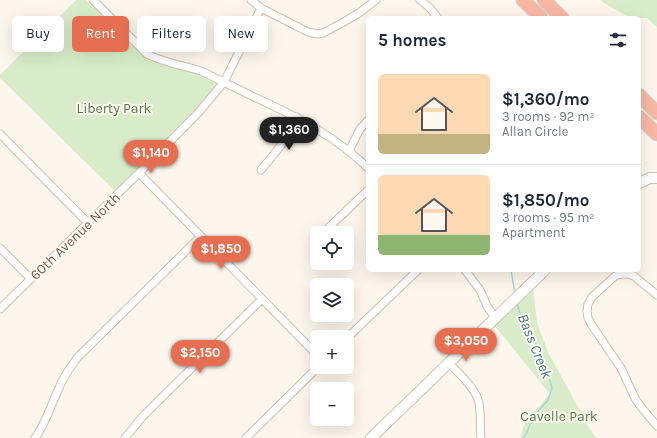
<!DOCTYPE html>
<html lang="en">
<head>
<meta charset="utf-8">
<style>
  :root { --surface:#fff; --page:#f2f2f3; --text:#1f2937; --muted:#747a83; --line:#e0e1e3; --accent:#e76f51 }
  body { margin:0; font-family:Karla,sans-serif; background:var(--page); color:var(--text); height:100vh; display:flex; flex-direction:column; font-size:15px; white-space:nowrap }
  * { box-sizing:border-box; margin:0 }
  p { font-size:13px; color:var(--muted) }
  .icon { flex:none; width:22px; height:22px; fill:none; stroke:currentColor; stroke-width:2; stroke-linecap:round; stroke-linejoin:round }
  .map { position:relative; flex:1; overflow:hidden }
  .details { position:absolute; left:366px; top:16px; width:275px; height:256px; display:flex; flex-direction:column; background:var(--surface); border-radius:6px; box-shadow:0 4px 16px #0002 }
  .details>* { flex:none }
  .banner { position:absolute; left:12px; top:16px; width:294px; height:36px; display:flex; gap:8px }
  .fabs { position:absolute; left:310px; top:226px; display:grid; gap:8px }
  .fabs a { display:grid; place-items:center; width:44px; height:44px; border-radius:6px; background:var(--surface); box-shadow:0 4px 16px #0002; font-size:20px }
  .price { position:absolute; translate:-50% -34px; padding:0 9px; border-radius:14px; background:var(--accent); color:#fff; font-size:13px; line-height:26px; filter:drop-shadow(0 1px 2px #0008) }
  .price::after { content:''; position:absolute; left:50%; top:24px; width:12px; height:9px; margin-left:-6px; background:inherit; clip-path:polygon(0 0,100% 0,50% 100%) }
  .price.current { background:#222; color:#fff }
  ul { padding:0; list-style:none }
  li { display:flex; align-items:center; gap:12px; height:100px; padding:0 12px }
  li+li { border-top:1px solid var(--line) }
  li span { display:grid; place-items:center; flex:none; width:112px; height:80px; border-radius:6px; color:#555 }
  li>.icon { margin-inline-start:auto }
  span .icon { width:48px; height:48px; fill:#fffc; stroke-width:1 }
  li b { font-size:17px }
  h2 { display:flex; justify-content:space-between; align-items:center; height:48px; padding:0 12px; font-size:17px }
  .tag { padding:0 14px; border-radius:6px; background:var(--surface); box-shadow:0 4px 16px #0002; font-size:14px; line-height:36px }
  .tag.current { background:var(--accent); color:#fff }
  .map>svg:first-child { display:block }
  .green { fill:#d8ecc9 }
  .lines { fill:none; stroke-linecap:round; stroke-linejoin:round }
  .stream { stroke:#a5d3da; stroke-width:1.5 }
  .street-casing { stroke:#d1beb0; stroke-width:9 }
  .secondary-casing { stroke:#d6c0b0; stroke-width:12 }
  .highway-casing { stroke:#dad1cd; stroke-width:15 }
  .street { stroke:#fff; stroke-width:7 }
  .secondary { stroke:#fff; stroke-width:10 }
  .highway { stroke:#f7b7a3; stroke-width:13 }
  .labels { text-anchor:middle; stroke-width:4; stroke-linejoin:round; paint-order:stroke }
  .park-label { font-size:14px; fill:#537a41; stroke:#fffaf3 }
  .street-label { font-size:14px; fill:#7a5c4d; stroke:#fffaf3 }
  .water-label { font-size:15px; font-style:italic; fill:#437c86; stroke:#fffaf3 }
</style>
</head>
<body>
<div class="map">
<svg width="657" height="438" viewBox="0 0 657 438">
  <rect width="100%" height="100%" fill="#fdf6ec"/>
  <!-- green -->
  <path class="green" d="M76,0H86L136,50L144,57L157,63L188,70L217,84C188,123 150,156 115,191L0,78V75Z
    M601,0H657V27L647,18H636L627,16L604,3Z
    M533,288L537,323L549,354L590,429L596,438H520L525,422L550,394L495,326Z"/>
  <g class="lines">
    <!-- stream -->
    <path class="stream" d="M511,270L515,294
      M517,303L521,317L541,354L548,374L552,388L548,400L534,416L524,438"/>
    <defs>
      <path id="street" d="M93,0L147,54C164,63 183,65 201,71C222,81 243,92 265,102C303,120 337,138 368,168
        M251,0L261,8L308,32L318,34L323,33L342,23L359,13L376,0
        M420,0L429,7L438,18
        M0,134L88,223
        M349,151L360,129L368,120
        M261,170L274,154L281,145L297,117
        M139,173L317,355
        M323,233L368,190
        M0,248L31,279
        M465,270L480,290L487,306L495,318
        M657,295L634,276L628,274H622L615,276L592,297L588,304L587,311L588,318L591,324L621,368L636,400L641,407L657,426
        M0,309L139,173L199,112L224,82L261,8
        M347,338L418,270
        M449,363C460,375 475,387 479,403C481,414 480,427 481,438
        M35,438C46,423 51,405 59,388C63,377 70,368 77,358L201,236
        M125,438L143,416L262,299
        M246,438L318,367"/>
      <path id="secondary" d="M639,183L650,178H657
        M371,438L545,270"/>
      <path id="highway" d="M523,0L541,18
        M544,0L562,18
        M639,95L657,113
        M639,117L657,134"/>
    </defs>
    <!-- street casing -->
    <use href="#street" class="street-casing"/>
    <!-- secondary casing -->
    <use href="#secondary" class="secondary-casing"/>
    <!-- highway casing -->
    <use href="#highway" class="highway-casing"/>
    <!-- street -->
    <use href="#street" class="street"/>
    <!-- secondary -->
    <use href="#secondary" class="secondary"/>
    <!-- highway -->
    <use href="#highway" class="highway"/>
  </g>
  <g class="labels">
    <!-- park labels -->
    <g class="park-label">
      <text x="114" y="113">Liberty Park</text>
      <text x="559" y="421">Cavelle Park</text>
    </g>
    <!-- street labels -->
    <g class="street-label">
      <text transform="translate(75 236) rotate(-44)" y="5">60th Avenue North</text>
    </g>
    <!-- water labels -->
    <g class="water-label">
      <text transform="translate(535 346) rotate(68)" y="5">Bass Creek</text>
    </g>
  </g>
</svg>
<div class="fabs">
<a><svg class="icon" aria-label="locate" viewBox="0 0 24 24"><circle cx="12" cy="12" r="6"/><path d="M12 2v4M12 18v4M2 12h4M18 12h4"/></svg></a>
<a><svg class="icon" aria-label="layers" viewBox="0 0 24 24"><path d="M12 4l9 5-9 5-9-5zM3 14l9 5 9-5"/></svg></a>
<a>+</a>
<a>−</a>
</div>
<b class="price current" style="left:289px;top:151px">$1,360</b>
<b class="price" style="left:151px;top:174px">$1,140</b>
<b class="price" style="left:221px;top:270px">$1,850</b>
<b class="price" style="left:466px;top:362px">$3,050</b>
<b class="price" style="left:200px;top:374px">$2,150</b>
<div class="banner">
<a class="tag">Buy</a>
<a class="tag current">Rent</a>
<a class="tag">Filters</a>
<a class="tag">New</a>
</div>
<section class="details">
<h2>5 homes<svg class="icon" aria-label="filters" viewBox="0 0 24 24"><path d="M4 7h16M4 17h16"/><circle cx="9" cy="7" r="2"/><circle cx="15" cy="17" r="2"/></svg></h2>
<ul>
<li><span style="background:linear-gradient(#ffd9b3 75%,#c2b280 0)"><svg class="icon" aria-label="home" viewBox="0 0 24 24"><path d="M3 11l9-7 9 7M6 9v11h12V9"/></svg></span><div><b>$1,360/mo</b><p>3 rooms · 92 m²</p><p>Allan Circle</p></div></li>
<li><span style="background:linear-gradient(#ffd9b3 75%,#8fb573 0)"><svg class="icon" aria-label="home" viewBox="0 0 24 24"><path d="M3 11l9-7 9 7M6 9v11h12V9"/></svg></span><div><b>$1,850/mo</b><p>3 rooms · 95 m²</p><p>Apartment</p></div></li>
</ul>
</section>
</div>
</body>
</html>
